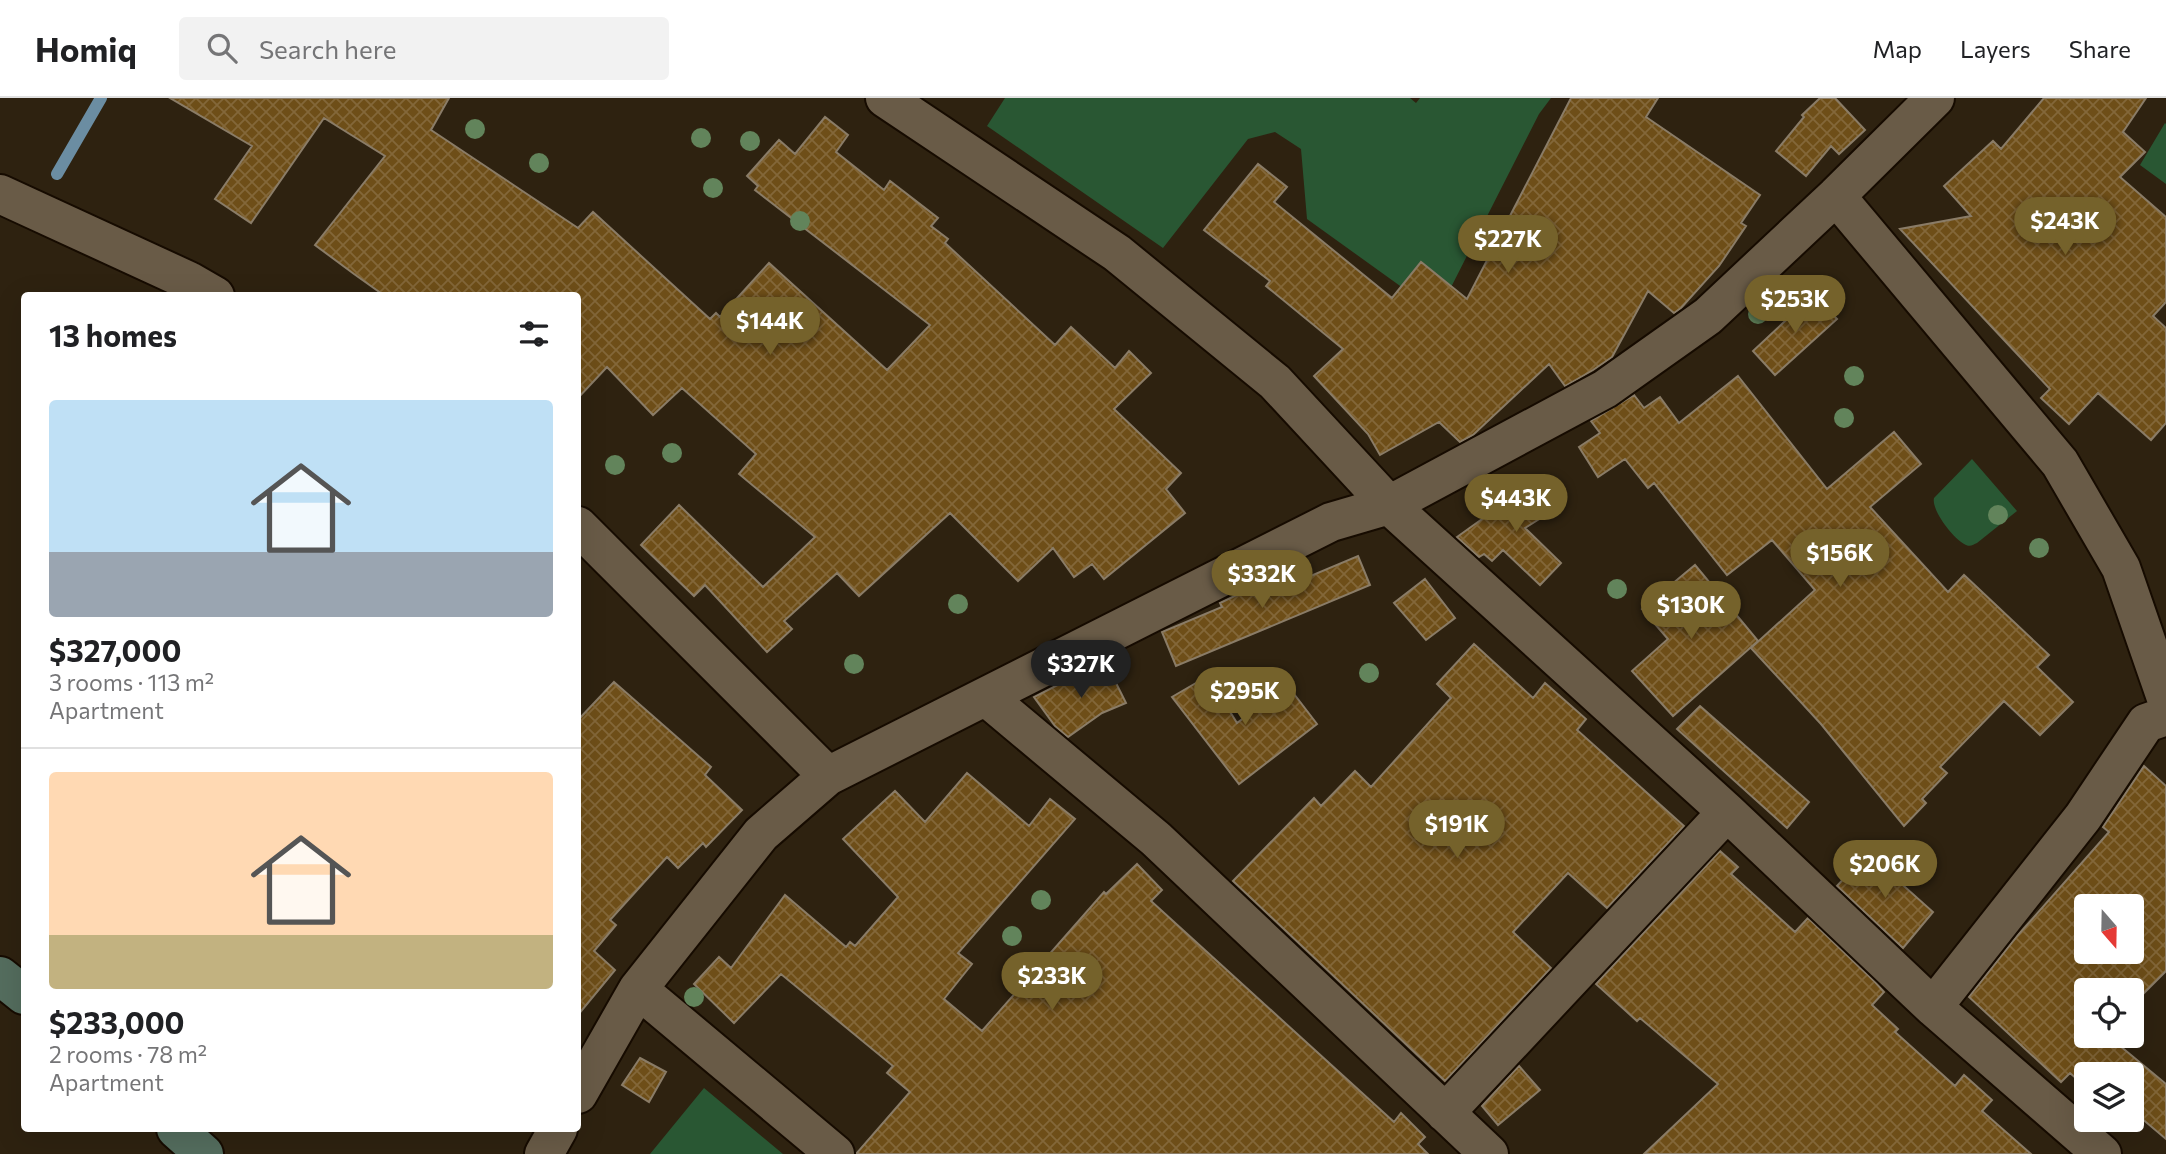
<!DOCTYPE html>
<html lang="en">
<head>
<meta charset="utf-8">
<style>
  :root { --surface:#fff; --page:#f2f2f2; --text:#202124; --muted:#757577; --line:#e0e0e0; --accent:#75622b }
  body { margin:0; font-family:Commissioner,sans-serif; background:var(--page); color:var(--text); height:100vh; display:flex; flex-direction:column; font-size:26px; white-space:nowrap }
  * { box-sizing:border-box; margin:0 }
  p { font-size:23px; color:var(--muted) }
  .icon { flex:none; width:38px; height:38px; fill:none; stroke:currentColor; stroke-width:2; stroke-linecap:round; stroke-linejoin:round }
  .map { position:relative; flex:1; overflow:hidden }
  .panel { position:absolute; left:21px; top:194px; width:560px; height:840px; display:flex; flex-direction:column; background:var(--surface); border-radius:7px; box-shadow:0 7px 28px #0002 }
  .panel>* { flex:none }
  .needle { width:46px; rotate:160deg }
  .fabs { position:absolute; left:2074px; top:796px; display:grid; gap:14px }
  .fabs a { display:grid; place-items:center; width:70px; height:70px; border-radius:7px; background:var(--surface); box-shadow:0 7px 28px #0002; font-size:35px }
  .price { position:absolute; translate:-50% -60px; padding:0 16px; border-radius:24px; background:var(--accent); color:#fff; font-size:23px; line-height:46px; filter:drop-shadow(0 2px 4px #0008) }
  .price::after { content:''; position:absolute; left:50%; top:42px; width:21px; height:16px; margin-left:-10px; background:inherit; clip-path:polygon(0 0,100% 0,50% 100%) }
  .price.selected { background:#222; color:#fff }
  ul { padding:0; list-style:none }
  li { display:grid; align-content:center; gap:14px; height:371px; padding:0 28px }
  li+li { border-top:2px solid var(--line) }
  li span { display:grid; place-items:center; height:217px; border-radius:7px; color:#555 }
  li>.icon { margin-inline-start:auto }
  span .icon { width:126px; height:126px; fill:#fffc; stroke-width:1 }
  li b { font-size:30px }
  h2 { display:flex; justify-content:space-between; align-items:center; height:84px; padding:0 28px; font-size:30px }
  header { display:flex; align-items:center; gap:42px; box-sizing:border-box; height:98px; padding:0 35px; background:var(--surface); border-bottom:2px solid var(--line) }
  header strong { font-size:33px }
  nav { display:flex; gap:38px; margin-inline-start:auto; font-size:24px }
  .search { width:490px; height:63px; background:var(--page); display:flex; align-items:center; gap:18px; box-sizing:border-box; padding:0 24px; border-radius:7px; color:var(--muted); font-size:26px }
  .map>svg:first-child { display:block }
  .green { fill:#295733 }
  .lines { fill:none; stroke-linecap:round; stroke-linejoin:round }
  .stream { stroke:#6b8da2; stroke-width:12 }
  .building { fill:url(#building-cross-hatch); stroke:#8a7c67; stroke-width:2; fill-rule:evenodd }
  .minor-casing { stroke:#160b00; stroke-width:42 }
  .secondary-casing { stroke:#160b00; stroke-width:42 }
  .minor { stroke:#695b47; stroke-width:38 }
  .secondary { stroke:#546d5e; stroke-width:38 }
  .tree { fill:#62845b }
</style>
</head>
<body>
<header>
<strong>Homiq</strong>
<div class="search"><svg class="icon" aria-label="search" viewBox="0 0 24 24"><circle cx="10" cy="10" r="6"/><path d="M15 15l6 6"/></svg>Search here</div>
<nav><a>Map</a><a>Layers</a><a>Share</a></nav>
</header>
<div class="map">
<svg width="2166" height="1056" viewBox="0 0 2166 1056">
  <defs>
    <pattern id="building-cross-hatch" width="8" height="8" patternUnits="userSpaceOnUse" patternTransform="scale(1.75)"><rect width="8" height="8" fill="#6e4e18"/><path d="M0 0l8 8M0 8l8-8" fill="none" stroke="#836739"/></pattern>
  </defs>
  <rect width="100%" height="100%" fill="#2e2210"/>
  <!-- green -->
  <path class="green" d="M1005,0H1410L1416,5L1420,0H1551L1539,16L1442,207L1428,208L1307,121L1301,51L1275,34L1248,41L1163,150L987,28Z
    M2165,25L2166,26V86L2140,67Z
    M1972,361L2017,413L1977,445C1972,447 1971,449 1966,447C1954,442 1931,412 1934,400Z
    M704,990L783,1056H650Z"/>
  <g class="lines">
    <!-- stream -->
    <path class="stream" d="M57,76L101,0"/>
  </g>
  <!-- building -->
  <path class="building" d="M170,0H449L431,32L578,130L593,114L710,221L716,215L720,219L769,165L887,272L930,227L755,92L758,88L747,78L779,42L795,56L825,19L848,37L836,54L884,92L890,83L938,120L931,128L948,141L945,145L1055,247L1071,229L1115,270L1129,253L1151,275L1114,311L1181,375L1166,391L1185,415L1104,481L1092,466L1074,479L1053,450L1018,483L950,415L859,498L837,475L784,523L792,531L767,554L705,487L694,498L641,447L679,407L763,489L815,439L739,376L756,356L682,290L653,317L607,269L578,300V198H385L354,176L315,147L385,58L324,20L251,125L215,101L252,48Z
    M1571,0H1658L1646,19L1760,97L1741,125L1746,128L1719,168L1681,210L1674,215L1648,193L1612,259L1593,272L1565,288L1549,266L1473,337L1460,344L1439,324L1380,357L1368,336L1314,278L1343,251L1266,188L1270,183L1204,132L1258,66L1287,89L1274,104L1392,200L1421,164L1467,201Z
    M1820,0H1835L1865,32L1839,56L1831,48L1806,78L1776,53L1804,19L1802,17Z
    M2044,0H2146L2123,34L2145,54L2120,79L2166,119V204L2153,218L2166,230V325L2151,342L2098,295L2069,326L2041,300L2050,291L1900,131L1971,118L1944,88L1993,43L2001,51Z
    M1813,197L1837,221L1775,277L1753,253Z
    M1738,278L1827,391L1894,334L1921,366L1870,409L1948,494L1964,477L2049,557L2037,569L2073,604L2040,637L2004,603L1940,669L1947,675L1922,701L1926,705L1904,728L1821,626L1751,550L1815,492L1772,442L1727,477L1654,385L1648,390L1625,361L1598,379L1579,349L1600,335L1591,323L1634,297L1644,310L1660,299L1679,325Z
    M1540,384L1557,410L1525,430L1561,465L1540,487L1503,452L1492,463L1484,456L1479,459L1457,439L1510,401L1511,403Z
    M1358,458L1370,487L1176,568L1162,534L1222,509L1220,505L1270,481L1275,493Z
    M1695,467L1758,543L1673,618L1632,573L1668,541L1642,511Z
    M1425,481L1455,520L1426,542L1394,505Z
    M1474,546L1533,600L1545,585L1586,621L1577,632L1684,728L1607,810L1568,775L1513,834L1551,870L1445,983L1233,783L1314,700L1321,708L1355,673L1371,689L1451,600L1437,586Z
    M1108,569L1126,605L1102,615L1068,639L1055,628L1034,599L1085,573L1088,580Z
    M1208,578L1237,625L1287,587L1317,626L1239,686L1172,599Z
    M614,584L711,669L705,677L742,712L706,749L703,745L678,770L667,759L610,822L616,827L594,853L615,872L578,917V622Z
    M1700,608L1809,704L1787,730L1677,631Z
    M2144,668L2166,688V873L2132,907V892H2086V938H2108L2166,986V1041L2134,1014L2132,1017V976H2086V989L2070,975L2061,984L1969,899L2018,837L2109,734L2103,729ZM2086,808H2132V854H2086Z
    M967,675L1029,728L1050,701L1075,721L958,855L972,866L944,901L982,933L1104,794L1106,796L1137,766L1162,792L1151,803L1394,1024L1401,1015L1425,1039L1418,1046L1428,1056H856L910,994L887,975L893,968L781,876L734,925L694,886L719,859L731,870L785,797L846,849L850,844L855,848L898,799L843,741L895,693L925,724Z
    M1720,753L1738,769L1731,776L1795,834L1808,820L1875,884L1884,894L1872,907L1898,931L1895,934L1955,988L1964,977L1992,1002L1982,1013L2031,1056H1644L1718,986L1640,920L1637,923L1596,886Z
    M1867,755L1933,814L1903,850L1837,788Z
    M640,960L666,974L649,1004L622,987Z
    M1519,968L1540,992L1498,1027L1482,1008Z"/>
  <g class="lines">
    <defs>
      <path id="minor" d="M885,0L1117,155L1275,284L1389,407L1727,714L1933,909L2102,1056
        M0,96L189,183L215,198
        M1836,98L2060,365L2121,470L2166,600
        M578,428L828,678
        M986,599L1156,741L1489,1056
        M638,891L835,1056
        M1933,909L2083,719L2146,625L2166,618
        M578,996L638,891L761,736L828,678L1331,424L1389,407L1605,291L1708,218L1836,98L1935,0
        M1445,1015L1727,714
        M544,1056L558,1031"/>
      <path id="secondary" d="M0,878L24,897
        M176,1031L204,1056"/>
    </defs>
    <!-- minor casing -->
    <use href="#minor" class="minor-casing"/>
    <!-- secondary casing -->
    <use href="#secondary" class="secondary-casing"/>
    <!-- minor -->
    <use href="#minor" class="minor"/>
    <!-- secondary -->
    <use href="#secondary" class="secondary"/>
  </g>
  <!-- trees -->
  <g class="tree">
    <circle cx="475" cy="31" r="10"/>
    <circle cx="701" cy="40" r="10"/>
    <circle cx="750" cy="43" r="10"/>
    <circle cx="539" cy="65" r="10"/>
    <circle cx="713" cy="90" r="10"/>
    <circle cx="800" cy="123" r="10"/>
    <circle cx="1758" cy="216" r="10"/>
    <circle cx="1854" cy="278" r="10"/>
    <circle cx="1844" cy="320" r="10"/>
    <circle cx="672" cy="355" r="10"/>
    <circle cx="615" cy="367" r="10"/>
    <circle cx="1998" cy="417" r="10"/>
    <circle cx="2039" cy="450" r="10"/>
    <circle cx="1617" cy="491" r="10"/>
    <circle cx="958" cy="506" r="10"/>
    <circle cx="854" cy="566" r="10"/>
    <circle cx="1369" cy="575" r="10"/>
    <circle cx="1041" cy="802" r="10"/>
    <circle cx="1012" cy="838" r="10"/>
    <circle cx="694" cy="899" r="10"/>
  </g>
</svg>
<div class="fabs">
<a><svg class="needle" viewBox="-14 -14 28 28"><path d="M0-13l5 13h-10z" fill="#e53935"/><path d="M0 13l5-13h-10z" fill="#757577"/></svg></a>
<a><svg class="icon" aria-label="locate" viewBox="0 0 24 24"><circle cx="12" cy="12" r="6"/><path d="M12 2v4M12 18v4M2 12h4M18 12h4"/></svg></a>
<a><svg class="icon" aria-label="layers" viewBox="0 0 24 24"><path d="M12 4l9 5-9 5-9-5zM3 14l9 5 9-5"/></svg></a>
</div>
<b class="price" style="left:2065px;top:159px">$243K</b>
<b class="price" style="left:1508px;top:177px">$227K</b>
<b class="price" style="left:1795px;top:237px">$253K</b>
<b class="price" style="left:770px;top:259px">$144K</b>
<b class="price" style="left:1516px;top:436px">$443K</b>
<b class="price" style="left:1840px;top:491px">$156K</b>
<b class="price" style="left:1262px;top:512px">$332K</b>
<b class="price" style="left:1691px;top:543px">$130K</b>
<b class="price selected" style="left:1081px;top:602px">$327K</b>
<b class="price" style="left:1245px;top:629px">$295K</b>
<b class="price" style="left:1457px;top:762px">$191K</b>
<b class="price" style="left:1885px;top:802px">$206K</b>
<b class="price" style="left:1052px;top:914px">$233K</b>
<section class="panel">
<h2>13 homes<svg class="icon" aria-label="filters" viewBox="0 0 24 24"><path d="M4 7h16M4 17h16"/><circle cx="9" cy="7" r="2"/><circle cx="15" cy="17" r="2"/></svg></h2>
<ul>
<li><span style="background:linear-gradient(#bfe0f5 70%,#9aa5b1 0)"><svg class="icon" aria-label="home" viewBox="0 0 24 24"><path d="M3 11l9-7 9 7M6 9v11h12V9"/></svg></span><div><b>$327,000</b><p>3 rooms · 113 m²</p><p>Apartment</p></div></li>
<li><span style="background:linear-gradient(#ffd9b3 75%,#c2b280 0)"><svg class="icon" aria-label="home" viewBox="0 0 24 24"><path d="M3 11l9-7 9 7M6 9v11h12V9"/></svg></span><div><b>$233,000</b><p>2 rooms · 78 m²</p><p>Apartment</p></div></li>
</ul>
</section>
</div>
</body>
</html>
